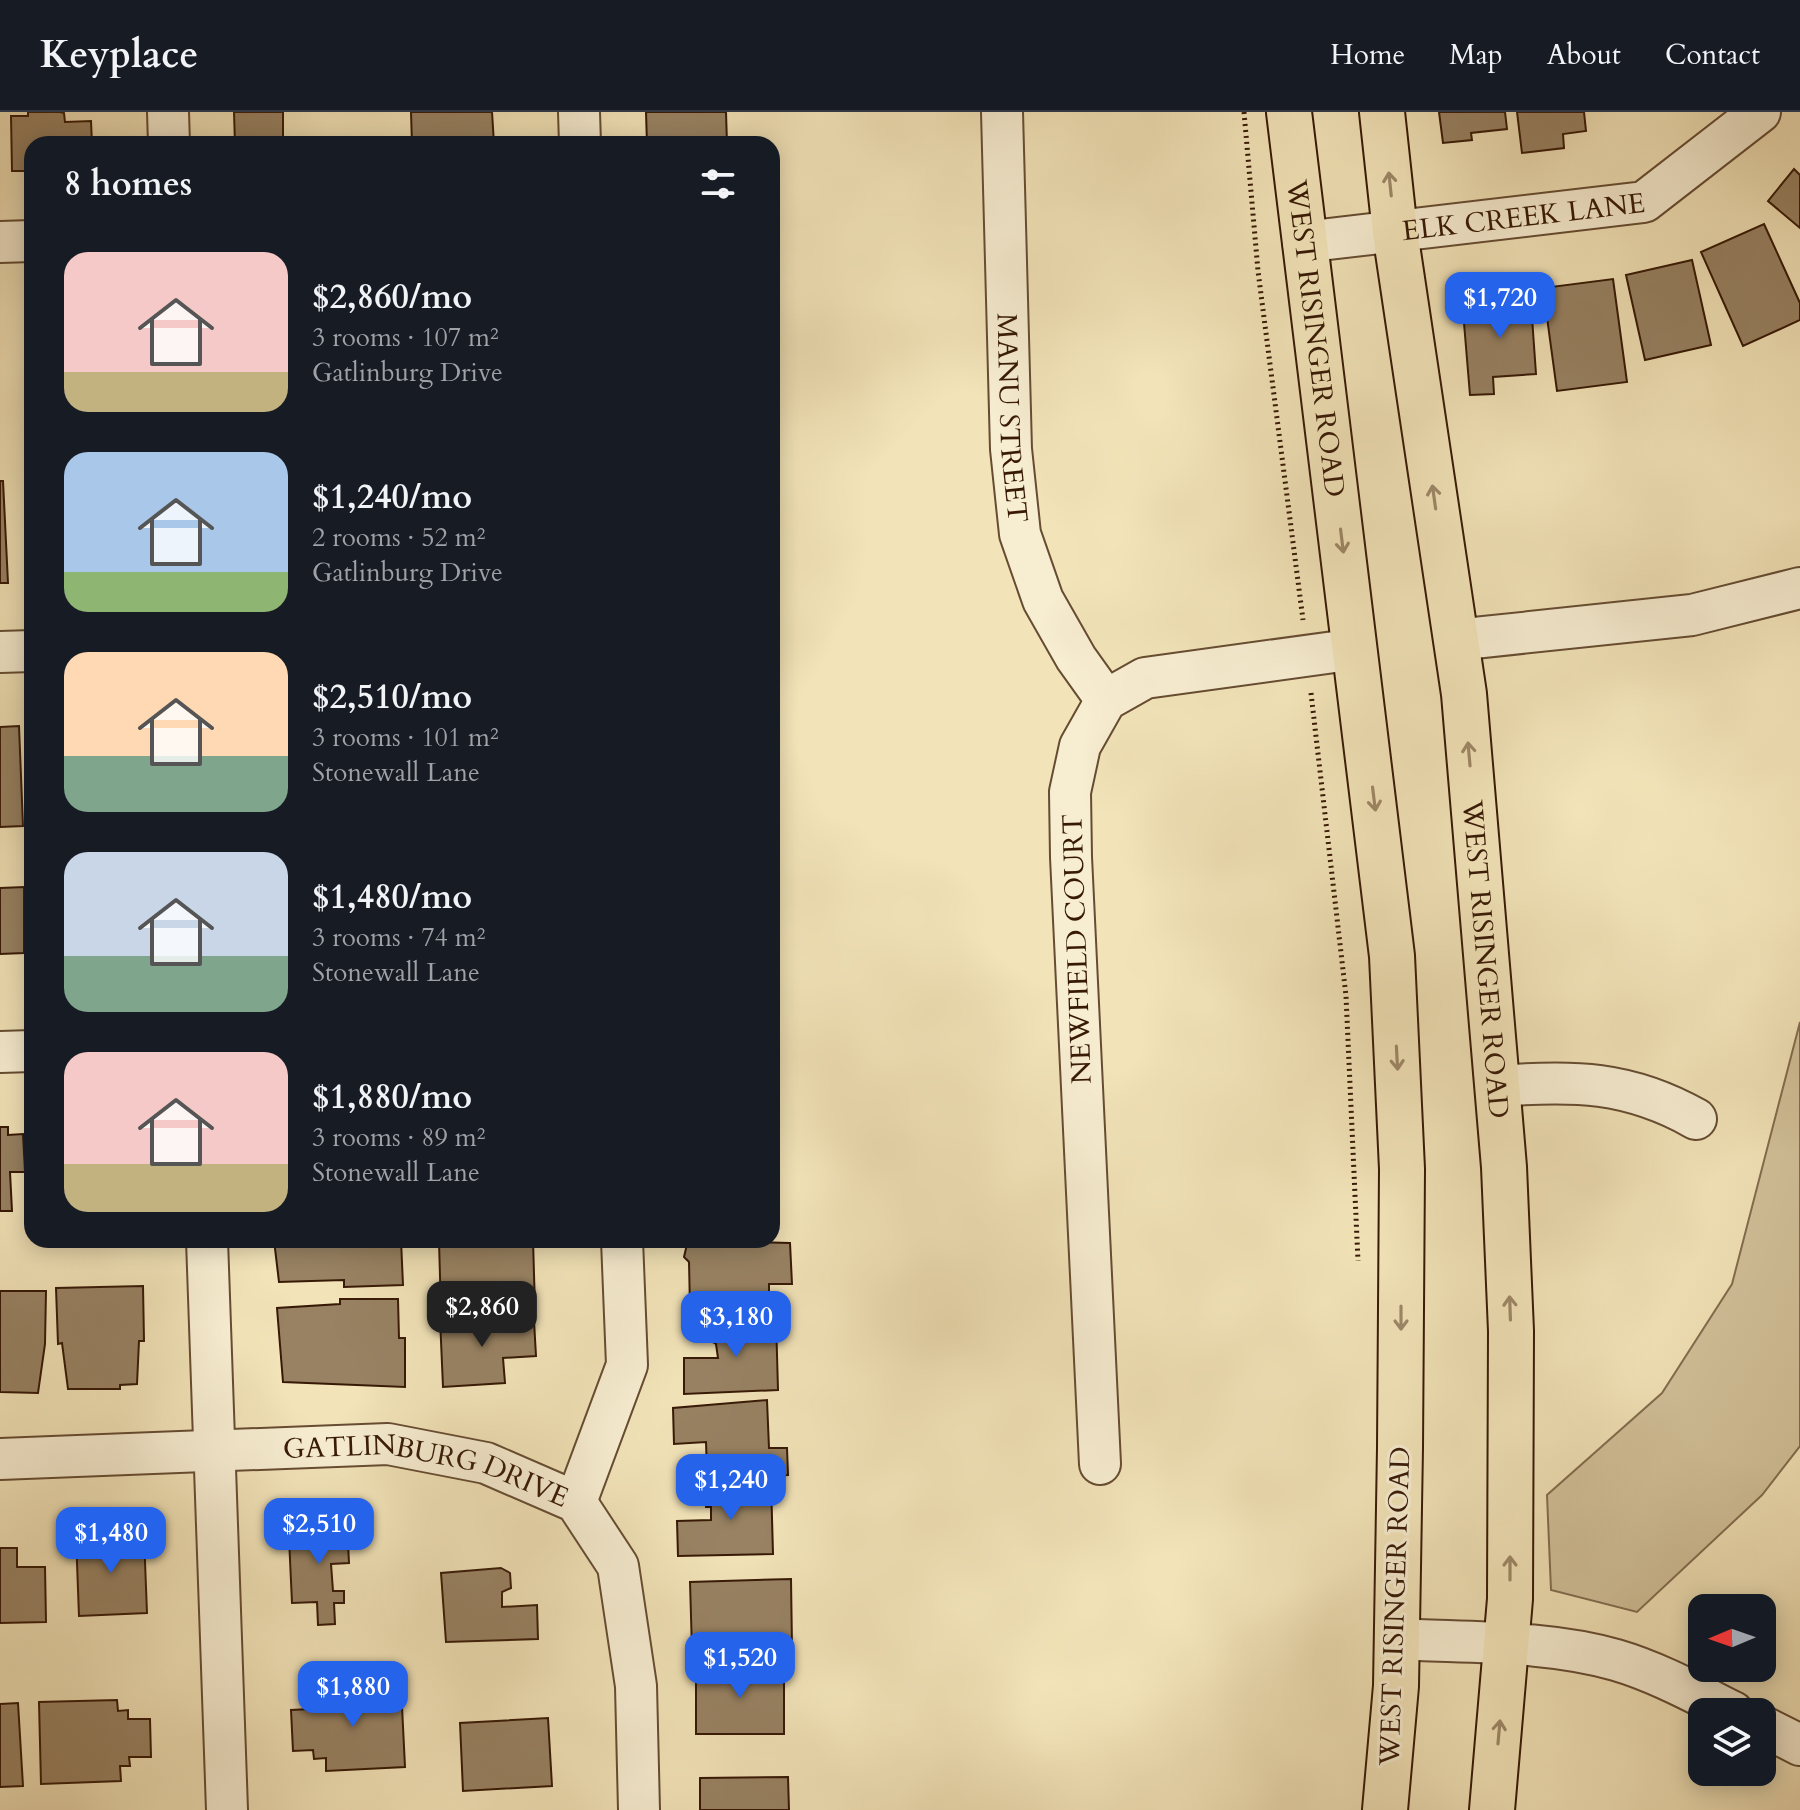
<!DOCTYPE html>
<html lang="en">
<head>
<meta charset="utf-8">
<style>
  :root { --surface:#171b24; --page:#20242c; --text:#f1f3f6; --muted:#9ea1a6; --line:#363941; --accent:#2563eb }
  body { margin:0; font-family:Cardo,serif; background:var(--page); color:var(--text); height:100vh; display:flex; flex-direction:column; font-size:30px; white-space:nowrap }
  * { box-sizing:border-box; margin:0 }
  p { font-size:26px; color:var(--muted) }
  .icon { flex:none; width:44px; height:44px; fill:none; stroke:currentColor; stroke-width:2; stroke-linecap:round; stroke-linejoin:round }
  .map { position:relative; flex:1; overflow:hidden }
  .panel { position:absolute; left:24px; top:24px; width:756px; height:1112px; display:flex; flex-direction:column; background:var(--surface); border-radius:24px; box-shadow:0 4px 20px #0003 }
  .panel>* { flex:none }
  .needle { width:52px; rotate:268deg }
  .fabs { position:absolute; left:1688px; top:1482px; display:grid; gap:16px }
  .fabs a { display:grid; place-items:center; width:88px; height:88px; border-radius:16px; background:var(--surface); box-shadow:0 4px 20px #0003; font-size:40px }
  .price { position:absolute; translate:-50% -68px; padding:0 18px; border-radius:16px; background:var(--accent); color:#fff; font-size:26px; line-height:52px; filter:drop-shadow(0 2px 4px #0008) }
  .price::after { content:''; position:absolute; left:50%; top:48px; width:24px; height:18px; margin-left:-12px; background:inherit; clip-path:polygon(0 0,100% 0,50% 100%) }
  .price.active { background:#222; color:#fff }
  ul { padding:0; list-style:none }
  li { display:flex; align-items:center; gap:24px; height:200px; padding:0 40px }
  li span { display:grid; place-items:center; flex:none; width:224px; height:160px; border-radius:24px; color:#555 }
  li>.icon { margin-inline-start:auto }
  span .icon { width:96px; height:96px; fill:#fffc; stroke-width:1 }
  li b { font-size:34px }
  h2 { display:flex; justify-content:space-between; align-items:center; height:96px; padding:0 40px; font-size:34px }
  header { display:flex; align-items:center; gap:48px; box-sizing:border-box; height:112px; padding:0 40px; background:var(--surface); border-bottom:2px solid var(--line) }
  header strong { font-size:38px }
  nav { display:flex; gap:44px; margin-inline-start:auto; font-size:28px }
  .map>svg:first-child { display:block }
  .green { fill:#d2c19a; stroke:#846d50; stroke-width:2 }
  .building { fill:#988263; stroke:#371906; stroke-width:2 }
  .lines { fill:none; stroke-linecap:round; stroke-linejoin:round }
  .minor-casing { stroke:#664c32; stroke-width:44 }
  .major-casing { stroke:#371906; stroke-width:48 }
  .path { stroke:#371906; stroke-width:5; stroke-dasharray:2 4; stroke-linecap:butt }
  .minor { stroke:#f7edd1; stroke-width:40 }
  .major { stroke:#f2e3b8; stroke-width:44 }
  .oneway { stroke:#9e8868 }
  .labels { text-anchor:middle; stroke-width:6; stroke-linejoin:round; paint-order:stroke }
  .street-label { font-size:28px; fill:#371906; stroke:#f7edd1 }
</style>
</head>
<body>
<header>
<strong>Keyplace</strong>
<nav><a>Home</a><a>Map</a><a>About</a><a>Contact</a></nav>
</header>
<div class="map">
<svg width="1800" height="1698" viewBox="0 0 1800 1698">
  <rect width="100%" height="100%" fill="#f2e3b8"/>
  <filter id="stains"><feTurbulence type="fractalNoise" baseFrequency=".0025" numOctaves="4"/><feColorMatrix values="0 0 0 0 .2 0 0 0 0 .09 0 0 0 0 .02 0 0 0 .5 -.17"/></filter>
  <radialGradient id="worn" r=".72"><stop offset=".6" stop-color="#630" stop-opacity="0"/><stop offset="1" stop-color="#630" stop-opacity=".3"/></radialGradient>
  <!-- green -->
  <path class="green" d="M1800,910V1334L1762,1383L1637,1500L1551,1478L1547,1383L1662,1281L1732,1172Z"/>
  <!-- building -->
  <path class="building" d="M28,0H60L64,1L65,10L91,9L92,32H32V59H12L11,4H28Z
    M234,0H283V32H235Z
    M411,0H492L494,32H412Z
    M646,0H726L727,32H647Z
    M1439,0H1505L1507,17L1471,21L1472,28L1443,31Z
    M1517,0H1584L1586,19L1563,22L1564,36L1522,41Z
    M1794,57L1800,63V116L1768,89Z
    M1764,112L1800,191V208L1743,234L1701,140Z
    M1692,148L1711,233L1645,248L1626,163Z
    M1613,167L1627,270L1557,279L1543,176Z
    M1530,177L1536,262L1493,265L1494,282L1470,283L1463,199L1486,198L1485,180Z
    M28,200H32V285H30Z
    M0,369H3L8,471H0Z
    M19,614L23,714L0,715V615Z
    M24,775V841L0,842V776Z
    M0,1015H8V1023L23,1022L25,1060H10L12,1099H0Z
    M772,1049H777L778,1118H772Z
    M274,1128H401L403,1173L344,1175V1168L279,1170Z
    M533,1128L535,1196L441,1198L439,1130Z
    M688,1128L790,1131L792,1172H769V1193L690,1196L689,1150L684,1145Z
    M143,1174L144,1229H139L137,1272L120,1273V1277H68L62,1231L58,1232L56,1176Z
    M0,1179H46L45,1232L38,1281L0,1280Z
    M340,1187H398L399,1226H405V1275L283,1270L277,1196L340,1192Z
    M493,1203V1210L534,1209L536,1244L503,1246L505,1271L443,1275L440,1206Z
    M776,1207L778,1278L684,1282V1246H718L716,1232L707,1227L706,1213L713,1208Z
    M767,1288L769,1336H787L788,1363L767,1364V1358L707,1360L706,1330L674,1332L673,1296Z
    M771,1370L773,1442L678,1444L677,1409L711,1408V1395H706V1371Z
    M331,1406V1412H347L349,1451L331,1452L333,1479H344V1491H334L335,1512L318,1513L317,1490L292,1491L289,1426L308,1425L307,1408Z
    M76,1424H144L147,1501L79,1504Z
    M0,1436H17V1455H45L46,1510L0,1511Z
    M501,1456L510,1461L511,1476L502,1480V1495L537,1493L538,1527L446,1530L441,1461Z
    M791,1467L792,1535L692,1538L690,1470Z
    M784,1553V1622H696V1554Z
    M401,1574L405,1655L326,1659V1646L314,1647L313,1638L293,1639L291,1598L310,1597V1589H320V1578Z
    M117,1588L118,1599L128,1598V1607H150L151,1645H129L130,1654H120L121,1669L41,1672L39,1590Z
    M18,1591L23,1674L0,1675V1592Z
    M548,1606L552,1674L463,1679L460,1611Z
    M788,1665L789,1698H700V1666Z"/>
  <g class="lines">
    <defs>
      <g id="minor">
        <path d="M168,0L169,32"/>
        <path d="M579,0L580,32"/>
        <path id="s1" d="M1002,0L1011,337L1020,422L1043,488L1076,546L1106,588"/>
        <path d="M0,130L32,129"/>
        <path id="s2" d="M1303,130L1644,90L1760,0"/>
        <path d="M1455,528L1692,503L1800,476"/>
        <path d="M0,540L32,539"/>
        <path d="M0,940L32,939"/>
        <path d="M1498,974C1573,968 1629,969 1696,1007"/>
        <path d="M207,1128L227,1698"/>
        <path id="s3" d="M0,1347L388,1332L486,1351L576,1390L618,1454L636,1574L639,1698"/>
        <path d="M1100,1352L1071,745L1070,680L1080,634L1106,588L1145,566L1356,537"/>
        <path d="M576,1390L627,1253L622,1128"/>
        <path d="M1396,1527C1468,1531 1546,1528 1616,1548C1657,1560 1695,1581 1733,1600"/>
        <path d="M1762,1614L1800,1633"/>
      </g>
      <g id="major">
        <path id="s4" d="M1289,0L1392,844L1402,1057L1400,1336L1396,1574L1385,1698"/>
        <path id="s5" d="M1382,0L1395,120L1464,582L1504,1055L1511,1219L1510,1487L1492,1698"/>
      </g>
    </defs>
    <!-- minor casing -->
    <use href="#minor" class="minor-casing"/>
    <!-- major casing -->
    <use href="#major" class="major-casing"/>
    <!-- path -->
    <path class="path" d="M1244,0L1258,159L1303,508
      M1311,581L1346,884L1358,1149"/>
    <!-- minor -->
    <use href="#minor" class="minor"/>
    <!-- major -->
    <use href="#major" class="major"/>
  </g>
  <!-- one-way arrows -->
  <defs><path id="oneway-shaft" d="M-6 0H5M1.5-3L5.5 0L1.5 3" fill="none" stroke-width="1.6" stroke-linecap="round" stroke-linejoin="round" transform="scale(2)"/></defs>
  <g class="oneway">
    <use href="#oneway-shaft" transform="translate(1390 72) rotate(-96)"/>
    <use href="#oneway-shaft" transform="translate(1434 385) rotate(-98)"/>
    <use href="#oneway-shaft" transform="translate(1342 429) rotate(83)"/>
    <use href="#oneway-shaft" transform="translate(1469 642) rotate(-95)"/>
    <use href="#oneway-shaft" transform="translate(1374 687) rotate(83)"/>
    <use href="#oneway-shaft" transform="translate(1397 946) rotate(87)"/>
    <use href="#oneway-shaft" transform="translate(1510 1196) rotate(-92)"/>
    <use href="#oneway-shaft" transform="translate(1401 1206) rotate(90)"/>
    <use href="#oneway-shaft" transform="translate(1510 1456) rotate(-90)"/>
    <use href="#oneway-shaft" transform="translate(1499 1620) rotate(-85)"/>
  </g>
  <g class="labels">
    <!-- street labels -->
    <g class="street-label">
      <text dy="10" stroke="none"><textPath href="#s2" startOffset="222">ELK CREEK LANE</textPath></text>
      <text dy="10" stroke="none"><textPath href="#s4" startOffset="228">WEST RISINGER ROAD</textPath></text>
      <text dy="10" stroke="none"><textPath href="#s1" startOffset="306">MANU STREET</textPath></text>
      <text transform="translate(1076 837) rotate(-92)" y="10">NEWFIELD COURT</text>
      <text dy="10" stroke="none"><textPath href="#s5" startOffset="854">WEST RISINGER ROAD</textPath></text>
      <text dy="10" stroke="none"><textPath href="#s3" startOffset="430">GATLINBURG DRIVE</textPath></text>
      <text transform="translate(1394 1494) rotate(-88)" y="10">WEST RISINGER ROAD</text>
    </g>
  </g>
  <rect width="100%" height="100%" filter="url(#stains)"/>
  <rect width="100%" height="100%" fill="url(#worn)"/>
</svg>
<div class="fabs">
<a><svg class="needle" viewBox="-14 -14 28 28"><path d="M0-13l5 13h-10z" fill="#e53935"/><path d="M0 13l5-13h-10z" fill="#9ea1a6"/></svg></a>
<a><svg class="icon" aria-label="layers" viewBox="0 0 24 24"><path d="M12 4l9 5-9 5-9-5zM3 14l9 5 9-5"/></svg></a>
</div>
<b class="price" style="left:1500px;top:228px">$1,720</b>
<b class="price active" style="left:482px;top:1237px">$2,860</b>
<b class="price" style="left:736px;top:1247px">$3,180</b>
<b class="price" style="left:731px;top:1410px">$1,240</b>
<b class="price" style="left:319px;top:1454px">$2,510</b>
<b class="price" style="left:111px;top:1463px">$1,480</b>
<b class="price" style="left:740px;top:1588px">$1,520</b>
<b class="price" style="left:353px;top:1617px">$1,880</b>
<section class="panel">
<h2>8 homes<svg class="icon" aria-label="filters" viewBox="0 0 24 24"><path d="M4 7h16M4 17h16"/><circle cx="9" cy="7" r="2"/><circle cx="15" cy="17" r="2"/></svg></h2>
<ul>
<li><span style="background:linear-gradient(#f6c9c9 75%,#c2b280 0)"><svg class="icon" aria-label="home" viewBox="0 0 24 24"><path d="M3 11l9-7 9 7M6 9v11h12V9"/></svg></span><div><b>$2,860/mo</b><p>3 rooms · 107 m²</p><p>Gatlinburg Drive</p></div></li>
<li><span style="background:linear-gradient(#a9c7e8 75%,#8fb573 0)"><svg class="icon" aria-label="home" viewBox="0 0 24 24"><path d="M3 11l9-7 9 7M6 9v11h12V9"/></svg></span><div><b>$1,240/mo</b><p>2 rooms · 52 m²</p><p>Gatlinburg Drive</p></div></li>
<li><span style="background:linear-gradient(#ffd9b3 65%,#7fa58c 0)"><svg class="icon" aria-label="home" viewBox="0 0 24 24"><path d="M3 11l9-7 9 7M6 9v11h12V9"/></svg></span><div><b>$2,510/mo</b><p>3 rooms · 101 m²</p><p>Stonewall Lane</p></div></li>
<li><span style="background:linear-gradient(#c9d6e8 65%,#7fa58c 0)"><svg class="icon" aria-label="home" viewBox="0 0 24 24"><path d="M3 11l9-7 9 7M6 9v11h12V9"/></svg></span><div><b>$1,480/mo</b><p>3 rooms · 74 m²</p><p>Stonewall Lane</p></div></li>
<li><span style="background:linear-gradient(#f6c9c9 70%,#c2b280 0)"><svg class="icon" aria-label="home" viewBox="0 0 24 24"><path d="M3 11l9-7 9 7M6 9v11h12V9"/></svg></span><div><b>$1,880/mo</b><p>3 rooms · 89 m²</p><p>Stonewall Lane</p></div></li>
</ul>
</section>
</div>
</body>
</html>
